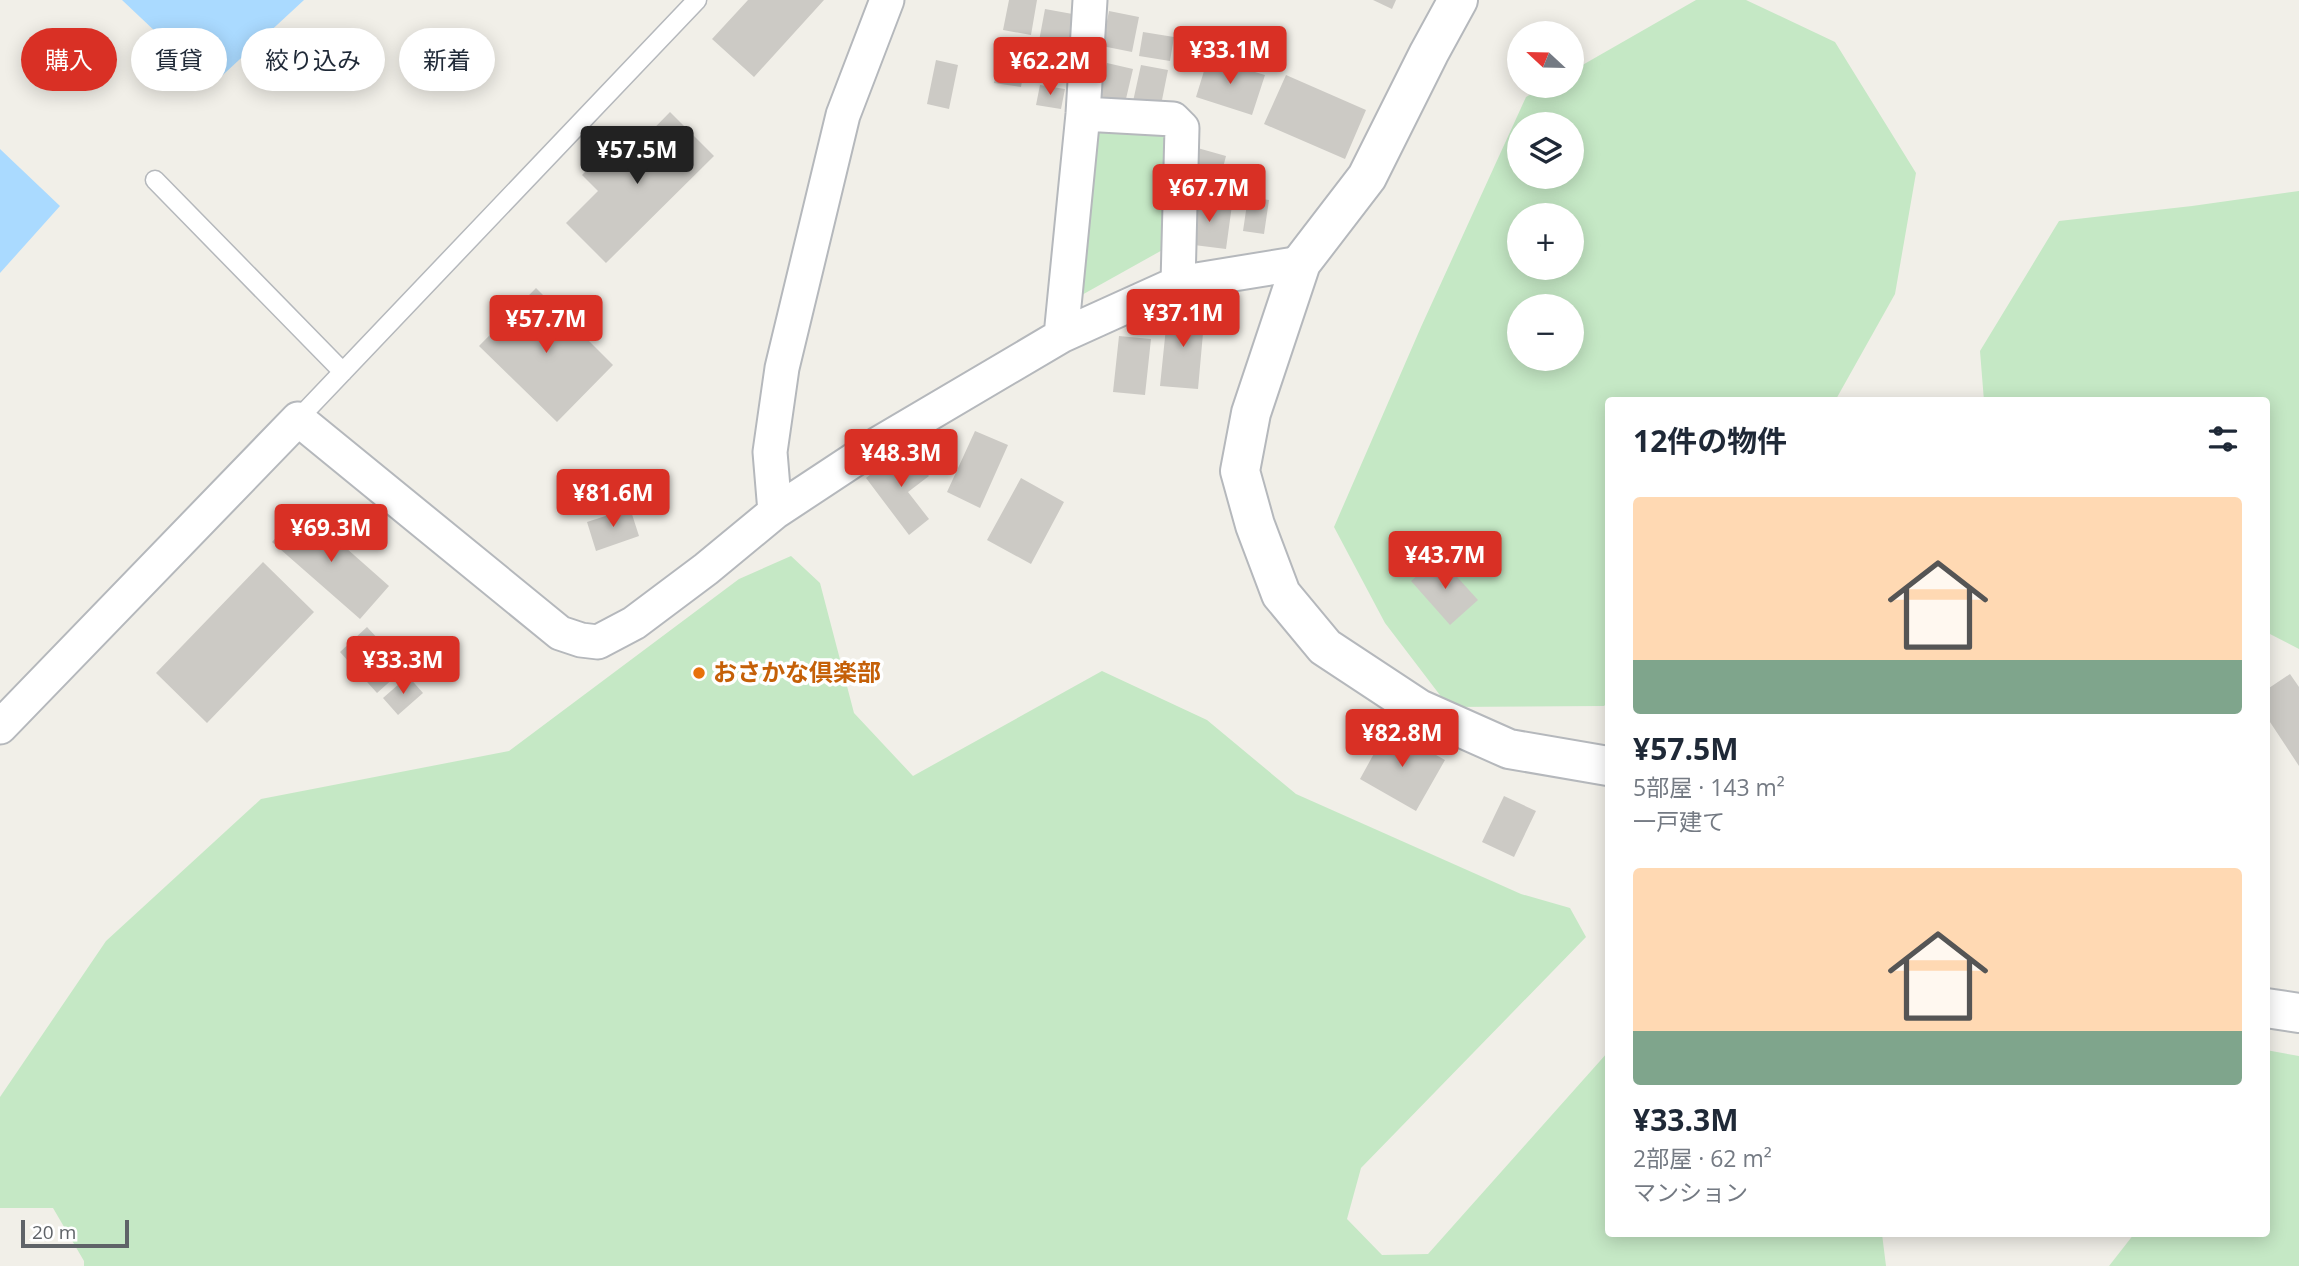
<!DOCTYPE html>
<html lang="ja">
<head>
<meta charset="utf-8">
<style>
  :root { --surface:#fff; --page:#f2f2f3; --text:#1f2937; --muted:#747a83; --accent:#d93025 }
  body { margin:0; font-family:"Open Sans","Noto Sans JP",sans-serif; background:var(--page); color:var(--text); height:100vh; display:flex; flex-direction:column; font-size:26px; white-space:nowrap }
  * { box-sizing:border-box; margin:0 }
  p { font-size:23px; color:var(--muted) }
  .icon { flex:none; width:38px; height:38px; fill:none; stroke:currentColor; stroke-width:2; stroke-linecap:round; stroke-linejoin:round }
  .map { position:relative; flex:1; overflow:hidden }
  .panel { position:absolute; left:1605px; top:397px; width:665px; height:840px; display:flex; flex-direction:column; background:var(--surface); border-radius:7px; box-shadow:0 4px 18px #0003 }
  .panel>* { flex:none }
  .hud { position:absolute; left:21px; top:28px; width:665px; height:63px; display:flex; gap:14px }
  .needle { width:46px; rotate:292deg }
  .buttons { position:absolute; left:1507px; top:21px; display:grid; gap:14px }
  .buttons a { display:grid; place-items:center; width:77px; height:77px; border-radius:50%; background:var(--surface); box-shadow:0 4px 18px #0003; font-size:35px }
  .scale { position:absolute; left:21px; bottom:18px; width:108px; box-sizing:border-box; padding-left:7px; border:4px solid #5f6368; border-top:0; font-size:19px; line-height:24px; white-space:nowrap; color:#5f6368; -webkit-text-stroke:5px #fff; paint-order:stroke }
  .price { position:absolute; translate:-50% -60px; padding:0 16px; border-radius:7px; background:var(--accent); color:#fff; font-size:23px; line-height:46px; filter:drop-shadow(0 2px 4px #0008) }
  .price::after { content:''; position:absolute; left:50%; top:42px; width:21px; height:16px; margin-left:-10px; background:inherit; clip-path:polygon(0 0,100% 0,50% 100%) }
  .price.on { background:#222; color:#fff }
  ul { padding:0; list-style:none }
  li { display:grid; align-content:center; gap:14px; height:371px; padding:0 28px }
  li span { display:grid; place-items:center; height:217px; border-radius:7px; color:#555 }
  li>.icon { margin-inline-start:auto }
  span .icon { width:126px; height:126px; fill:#fffc; stroke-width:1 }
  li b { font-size:30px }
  h2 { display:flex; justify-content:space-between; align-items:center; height:84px; padding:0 28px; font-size:30px }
  .tag { padding:0 24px; border-radius:32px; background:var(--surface); box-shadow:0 4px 18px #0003; font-size:24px; line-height:63px }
  .tag.on { background:var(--accent); color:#fff }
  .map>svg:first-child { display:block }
  .green { fill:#c5e8c5; fill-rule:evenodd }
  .water { fill:#aadaff }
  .building { fill:#cccac5 }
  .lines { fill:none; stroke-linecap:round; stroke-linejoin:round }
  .service-casing { stroke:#b5b8bc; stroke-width:21 }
  .minor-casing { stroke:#b5b8bc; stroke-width:37 }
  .tertiary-casing { stroke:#b5b8bc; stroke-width:42 }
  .service { stroke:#fff; stroke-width:18 }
  .minor { stroke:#fff; stroke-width:33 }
  .tertiary { stroke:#fff; stroke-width:38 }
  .food-dot { fill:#e8710a; stroke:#fff; stroke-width:2.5 }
  .labels { text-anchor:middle; stroke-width:7; stroke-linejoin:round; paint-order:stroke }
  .food-label { font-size:24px; font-weight:bold; fill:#c56008; stroke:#fff; text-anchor:start }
</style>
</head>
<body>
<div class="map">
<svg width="2299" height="1266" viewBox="0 0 2299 1266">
  <rect width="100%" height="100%" fill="#f1efe8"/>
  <!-- green -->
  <path class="green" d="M1696,0H1746L1835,42L1916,173L1895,294L1835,401H1608V702L1604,706L1449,707L1385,623L1334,527L1421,327L1526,97L1545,86H1572V71ZM1519,124H1572V177H1519ZM1519,215H1572V268H1519ZM1519,306H1572V359H1519Z
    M1169,126L1166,248L1080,296L1099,131Z
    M2299,191V649L2266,632V401H1984L1980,351L2059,221L2192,206Z
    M791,556L820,583L854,713L913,776L1102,671L1207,720L1296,794L1521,894L1570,908L1586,937L1361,1168L1347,1219L1382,1255L1428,1254L1608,1052V1234H1882L1886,1266H84V1261L53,1208H0V1097L106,941L261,799L509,751L739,579Z
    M2266,1050L2299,1056V1266H2109L2134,1234H2266Z"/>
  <!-- water -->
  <path class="water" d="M122,0H304L212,85Z
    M0,149L60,206L0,273Z"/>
  <!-- building -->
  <path class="building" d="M748,0H824L754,77L712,39Z
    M1009,0H1037L1031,35L1003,30Z
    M1373,0H1396L1392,9Z
    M1045,9L1078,15L1072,47L1039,41Z
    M1109,11L1139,17L1132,52L1102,46Z
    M1143,32L1174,37L1170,61L1139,56Z
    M1001,41L1028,46L1021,87L994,83Z
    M1036,48L1067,53L1063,79L1032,75Z
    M1208,58L1265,75L1252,115L1196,97Z
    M936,60L958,65L949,109L927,104Z
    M1107,63L1133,69L1125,103L1099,97Z
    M1141,65L1168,70L1160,110L1132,106Z
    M1286,75L1366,110L1345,159L1264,124Z
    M1040,85L1065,89L1061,109L1036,105Z
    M670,112L714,156L606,263L566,223L598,191L582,175L609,148L622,161Z
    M1194,147L1226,156L1217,191L1185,182Z
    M1248,197L1269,200L1264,234L1243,231Z
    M1192,199L1232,205L1226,249L1186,244Z
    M536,288L613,365L557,422L479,346Z
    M1168,308L1205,311L1198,389L1160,386Z
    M1119,336L1151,339L1145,395L1113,392Z
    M975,431L1008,445L980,508L947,492Z
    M906,447L929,476L908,492L929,519L909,535L866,478Z
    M1021,478L1064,502L1031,564L987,540Z
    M630,508L639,536L596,551L587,522Z
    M302,509L389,586L360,619L272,542Z
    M1439,557L1478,600L1450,625L1411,581Z
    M263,562L314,612L207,723L156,673Z
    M367,627L405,668L377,693L340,652Z
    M2290,674L2299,687V766L2266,716V690Z
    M408,676L423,693L398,715L383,698Z
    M1388,728L1445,760L1416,811L1360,779Z
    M1504,796L1536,811L1514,857L1482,842Z"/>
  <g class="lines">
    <defs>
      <path id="service" d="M155,180L343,372
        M298,419L697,0"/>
      <path id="minor" d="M1083,114L1173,119L1182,128L1178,283
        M1061,336L1083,114L1090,0
        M775,512L770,452L782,368L843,115L887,0
        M0,727L298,419L560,633L581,640L598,642L634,623L706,569L775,512L878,444L1061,336L1178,283L1301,263"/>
      <path id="tertiary" d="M1458,0L1429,53L1367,177L1301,263L1251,413L1240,471L1255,525L1281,594L1325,647L1419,709L1509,749L1608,766
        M2266,1008L2299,1013"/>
    </defs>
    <!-- service casing -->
    <use href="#service" class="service-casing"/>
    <!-- minor casing -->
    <use href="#minor" class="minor-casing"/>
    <!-- tertiary casing -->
    <use href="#tertiary" class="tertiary-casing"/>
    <!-- service -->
    <use href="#service" class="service"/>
    <!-- minor -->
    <use href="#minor" class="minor"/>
    <!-- tertiary -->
    <use href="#tertiary" class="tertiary"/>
  </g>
  <!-- markers -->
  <circle class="food-dot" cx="699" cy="673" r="7"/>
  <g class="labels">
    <!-- food labels -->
    <g class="food-label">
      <text x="713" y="681">おさかな倶楽部</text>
    </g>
  </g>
</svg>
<div class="buttons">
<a><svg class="needle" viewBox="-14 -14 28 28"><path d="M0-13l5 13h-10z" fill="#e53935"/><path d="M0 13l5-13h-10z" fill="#747a83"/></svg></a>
<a><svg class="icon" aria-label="layers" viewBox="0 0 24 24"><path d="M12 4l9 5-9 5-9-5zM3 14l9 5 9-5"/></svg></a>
<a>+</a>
<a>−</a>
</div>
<div class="scale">20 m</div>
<b class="price" style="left:1230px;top:86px">¥33.1M</b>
<b class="price" style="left:1050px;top:97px">¥62.2M</b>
<b class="price on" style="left:637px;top:186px">¥57.5M</b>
<b class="price" style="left:1209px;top:224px">¥67.7M</b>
<b class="price" style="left:1183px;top:349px">¥37.1M</b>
<b class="price" style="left:546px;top:355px">¥57.7M</b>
<b class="price" style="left:901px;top:489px">¥48.3M</b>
<b class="price" style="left:613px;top:529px">¥81.6M</b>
<b class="price" style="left:331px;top:564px">¥69.3M</b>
<b class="price" style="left:1445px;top:591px">¥43.7M</b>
<b class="price" style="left:403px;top:696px">¥33.3M</b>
<b class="price" style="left:1402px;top:769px">¥82.8M</b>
<div class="hud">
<a class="tag on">購入</a>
<a class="tag">賃貸</a>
<a class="tag">絞り込み</a>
<a class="tag">新着</a>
</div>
<section class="panel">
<h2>12件の物件<svg class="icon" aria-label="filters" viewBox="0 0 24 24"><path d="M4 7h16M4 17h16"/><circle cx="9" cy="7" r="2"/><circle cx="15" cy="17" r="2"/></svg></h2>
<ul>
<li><span style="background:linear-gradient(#ffd9b3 75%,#7fa58c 0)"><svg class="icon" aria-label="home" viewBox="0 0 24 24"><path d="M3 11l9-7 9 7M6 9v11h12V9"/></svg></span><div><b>¥57.5M</b><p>5部屋 · 143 m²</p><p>一戸建て</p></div></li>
<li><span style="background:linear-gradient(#ffd9b3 75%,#7fa58c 0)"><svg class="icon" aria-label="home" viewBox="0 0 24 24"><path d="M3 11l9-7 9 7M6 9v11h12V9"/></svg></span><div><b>¥33.3M</b><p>2部屋 · 62 m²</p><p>マンション</p></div></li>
</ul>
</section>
</div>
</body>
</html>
